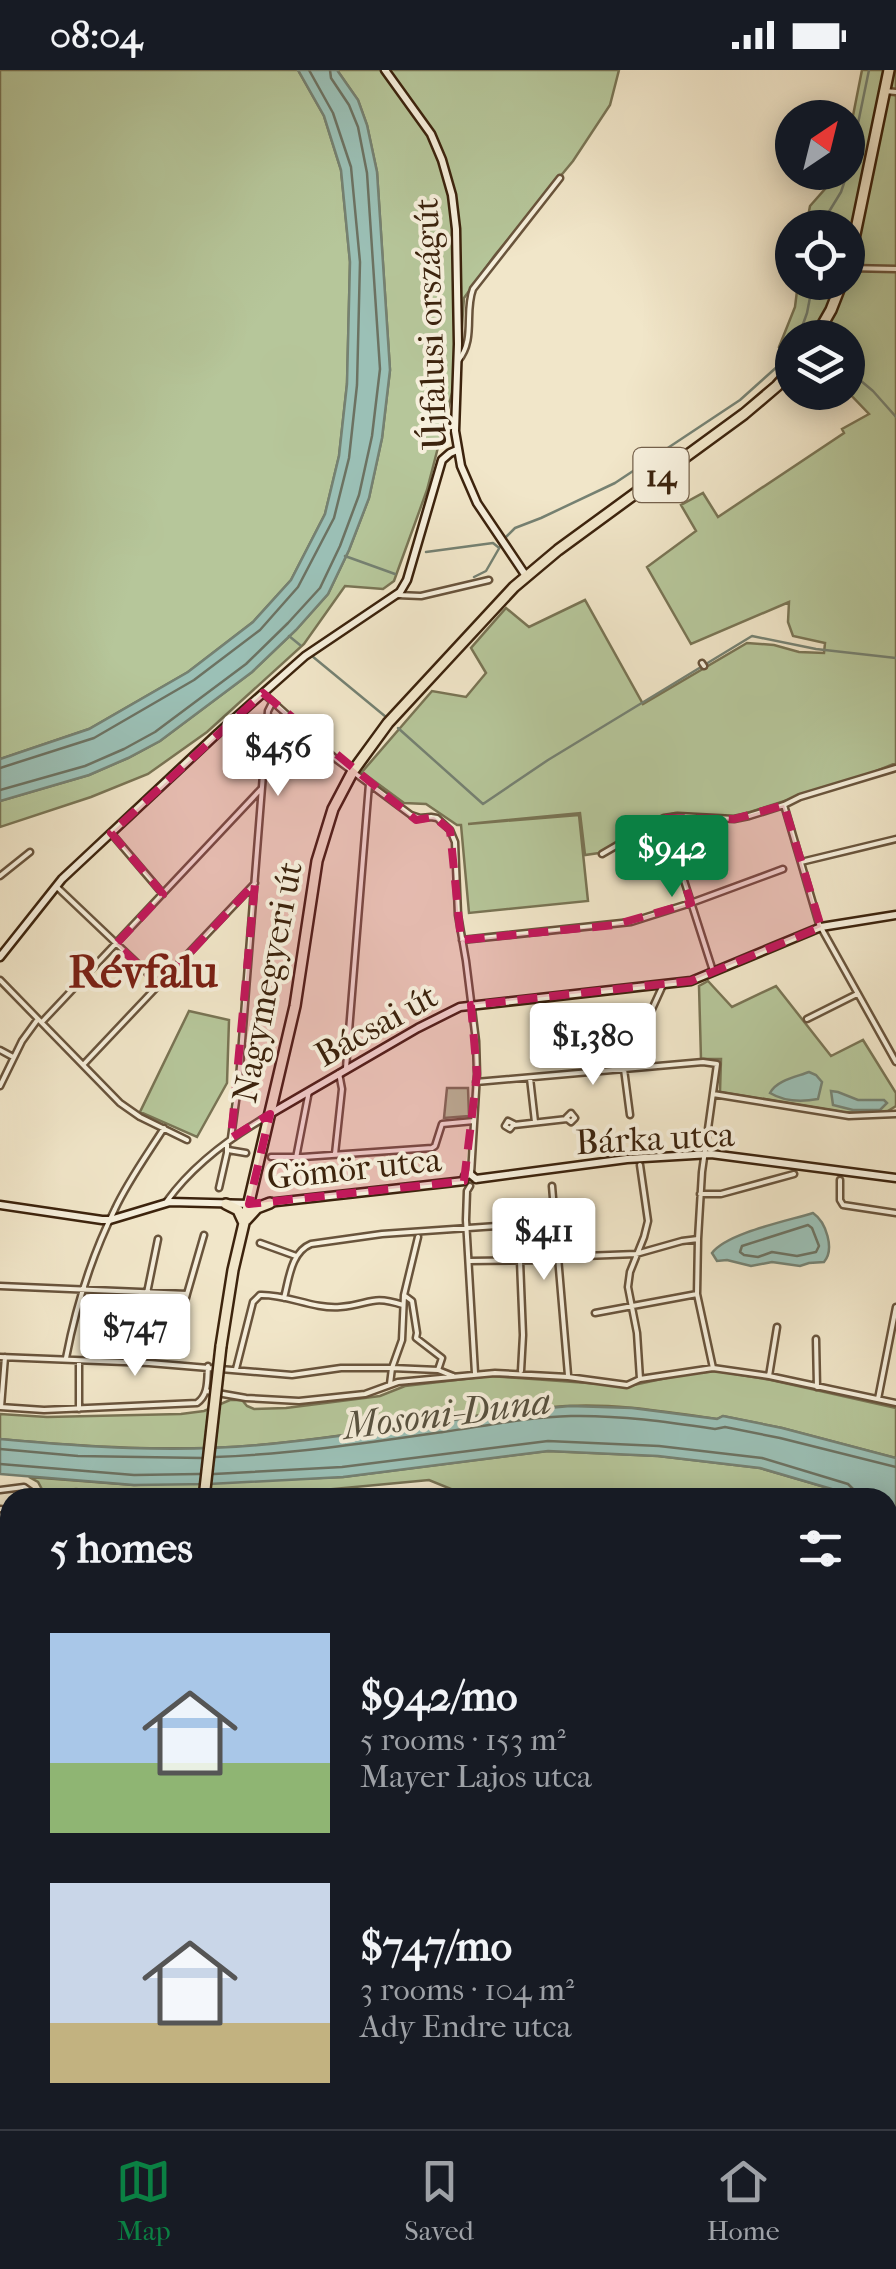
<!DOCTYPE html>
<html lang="en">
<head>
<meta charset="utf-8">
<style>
  :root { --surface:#171b24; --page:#242831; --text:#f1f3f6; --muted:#9ea1a6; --line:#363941; --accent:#0b8043 }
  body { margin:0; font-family:"IM FELL French Canon",serif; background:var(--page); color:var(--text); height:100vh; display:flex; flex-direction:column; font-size:38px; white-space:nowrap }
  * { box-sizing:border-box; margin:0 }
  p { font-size:32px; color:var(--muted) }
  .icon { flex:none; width:55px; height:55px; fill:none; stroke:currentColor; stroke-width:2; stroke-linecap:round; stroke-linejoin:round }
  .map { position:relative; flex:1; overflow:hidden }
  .side { position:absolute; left:0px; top:1418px; width:898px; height:642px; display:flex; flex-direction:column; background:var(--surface); border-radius:30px 30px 0 0; box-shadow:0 5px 25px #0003 }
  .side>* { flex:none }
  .needle { width:65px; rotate:35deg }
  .controls { position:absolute; left:775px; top:30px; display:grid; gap:20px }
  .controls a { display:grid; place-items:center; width:90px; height:90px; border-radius:50%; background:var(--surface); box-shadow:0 5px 25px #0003; font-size:50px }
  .price { position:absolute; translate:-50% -85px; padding:0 22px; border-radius:10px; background:#fff; color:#222; font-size:32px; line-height:65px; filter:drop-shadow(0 2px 5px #0008) }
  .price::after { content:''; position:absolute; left:50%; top:60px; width:30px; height:22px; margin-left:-15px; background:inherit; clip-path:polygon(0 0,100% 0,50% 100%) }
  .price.selected { background:var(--accent); color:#fff }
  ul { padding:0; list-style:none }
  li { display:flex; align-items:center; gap:30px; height:250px; padding:0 50px }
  li span { display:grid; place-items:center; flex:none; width:280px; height:200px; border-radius:0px; color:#555 }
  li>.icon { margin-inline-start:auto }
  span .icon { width:120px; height:120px; fill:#fffc; stroke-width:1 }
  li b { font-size:42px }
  h2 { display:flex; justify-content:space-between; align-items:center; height:120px; padding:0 50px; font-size:42px }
  .status { display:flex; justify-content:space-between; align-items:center; height:70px; padding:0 50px; background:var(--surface); direction:ltr }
  .status svg { height:28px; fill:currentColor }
  .tab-bar { display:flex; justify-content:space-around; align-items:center; height:140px; border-top:2px solid var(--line); background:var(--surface); font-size:28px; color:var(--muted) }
  .tab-bar a { display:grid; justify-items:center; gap:5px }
  .tab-bar .selected { color:var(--accent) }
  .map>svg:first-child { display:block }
  .green { fill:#b6c69a; stroke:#797454; stroke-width:2.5 }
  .water { fill:#9bc0b6; stroke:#758172; stroke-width:2.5 }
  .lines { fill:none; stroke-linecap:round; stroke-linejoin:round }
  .shore { stroke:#6c7262; stroke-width:2.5 }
  .stream { stroke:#758172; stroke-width:2.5 }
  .street-casing { stroke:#69543c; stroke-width:9 }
  .secondary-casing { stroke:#3c230d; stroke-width:11 }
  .primary-casing { stroke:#3c230d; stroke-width:14 }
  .street { stroke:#f6efdc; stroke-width:4 }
  .secondary { stroke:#f6efdc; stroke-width:6 }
  .primary { stroke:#f1e6c9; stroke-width:9 }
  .rail-casing { stroke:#3c230d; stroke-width:6 }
  .rail { stroke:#f6efdc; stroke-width:2.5; stroke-dasharray:8; stroke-linecap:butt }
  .primary-bridge-casing { stroke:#3c230d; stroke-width:14; stroke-linecap:butt }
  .primary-bridge { stroke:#f1e6c9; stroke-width:9 }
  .marked { fill:#c2185b; fill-opacity:0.2; stroke:#c2185b; stroke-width:8; stroke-dasharray:20 12; stroke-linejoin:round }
  .labels { text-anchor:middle; stroke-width:8; stroke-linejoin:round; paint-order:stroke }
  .shield { fill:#f6efdc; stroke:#74604b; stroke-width:2.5 }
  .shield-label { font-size:32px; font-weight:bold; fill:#3c230d }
  .street-label { font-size:35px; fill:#3c230d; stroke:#f6efdc }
  .water-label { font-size:38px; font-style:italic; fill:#585240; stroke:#f6efdc }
  .district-label { font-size:45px; font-weight:bold; fill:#7a1f14; stroke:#f6efdc }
</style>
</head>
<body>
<div class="status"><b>08:04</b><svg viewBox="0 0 49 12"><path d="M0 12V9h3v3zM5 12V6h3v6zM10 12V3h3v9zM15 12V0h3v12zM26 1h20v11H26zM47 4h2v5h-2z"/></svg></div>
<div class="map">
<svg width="896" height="2059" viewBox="0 0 896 2059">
  <rect width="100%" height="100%" fill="#f1e6c9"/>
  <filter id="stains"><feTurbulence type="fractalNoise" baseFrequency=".002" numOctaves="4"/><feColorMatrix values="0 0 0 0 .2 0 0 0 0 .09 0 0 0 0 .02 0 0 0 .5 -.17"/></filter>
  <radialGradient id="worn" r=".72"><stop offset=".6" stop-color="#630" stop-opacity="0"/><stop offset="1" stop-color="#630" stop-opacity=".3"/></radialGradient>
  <!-- green -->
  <path class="green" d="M0,0H298L324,46L341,100L350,192L347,314L339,386L325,444L291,510L253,552L188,602L89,659L0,689Z
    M337,0H619L610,35L573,91L495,185L464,228L459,296L427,420L394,511L383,519L345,516L304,574L207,662L148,704L91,727L0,757V731L89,705L128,688L160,671L252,602L296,560L328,524L349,480L369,428L382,368L390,300L377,102L367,55L358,30Z
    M862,0H896V693L864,706L734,747L675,743L664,746L599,783L585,785L580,743L468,754L579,745L588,831L469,843L461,755H457L426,734L404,733L362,702L432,621L466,627L486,603L471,578L506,538L529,557L585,530L643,634L747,573L774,575L799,582L824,583L825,573L793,566L788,552L789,532L691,574L647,497L696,461L681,435L703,423L718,447L844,363L842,359L869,344L848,322V268H792V285L779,277L795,237L798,213L848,212V158L806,157L810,136L832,111L835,103L848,102V71Z
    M708,911L732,937L776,916L831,986L863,970L896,1023V1036L883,1044L842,1042L720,1022L721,989H701L699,916Z
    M189,941L229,950L227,1013L197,1067L140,1042Z
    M447,1018H468L469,1046L444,1048Z
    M717,1301L771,1310L896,1338V1388L782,1358L723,1346L717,1349C667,1342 616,1333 566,1336C463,1343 361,1367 258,1375C172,1382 85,1377 0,1369V1344L47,1347L181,1344L204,1341L230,1330H242L247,1336L254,1339L286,1338L380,1326L405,1316L490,1306L629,1316L685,1304Z
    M548,1381L658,1386L760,1398L859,1427L473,1428L429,1410L323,1420L158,1428L76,1419L44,1423L38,1412L29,1407L134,1415L343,1407Z
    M888,1436L896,1439V1571L888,1567Z
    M0,1643L10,1644V1713L0,1712Z
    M420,2050H618L617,2059H420Z"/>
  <!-- water -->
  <path class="water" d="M298,0H337L358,30L367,55L377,102L390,300L382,368L369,428L349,480L328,524L296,560L252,602L160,671L128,688L89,705L0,731V689L89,659L188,602L253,552L291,510L325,444L339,386L347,314L350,192L341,100L324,46Z
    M809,1002L816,1005L822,1012L818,1029C802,1032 785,1032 770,1023C777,1010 796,1007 809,1002Z
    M831,1021L838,1022L858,1030H884L887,1033L880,1040H853L833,1035Z
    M813,1143C826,1152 835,1179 824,1192L809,1193L800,1196L772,1192L751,1196L727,1190L717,1191L712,1183C727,1163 787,1151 813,1143Z
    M570,1336L632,1338L717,1349L723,1346L782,1358L896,1388V1439L888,1436V1428L859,1427L760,1398L658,1386L548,1381L343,1407L209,1414L134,1415L0,1404V1369C86,1377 173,1383 259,1375C363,1366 466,1345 570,1336Z"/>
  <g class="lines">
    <!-- shore -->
    <path class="shore" d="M0,698L94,668L194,610L260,560L298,517L334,448L349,388L357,315L360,192L351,97L333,43L309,0
      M0,720L85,696L124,679L155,662L246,594L288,553L320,518L340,476L359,425L372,366L380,299L367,103L358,57L349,35L331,8L330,0
      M808,1155L812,1158L819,1176L816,1182L797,1186L772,1182L758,1187L744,1185L740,1182L742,1176Z
      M0,1379L78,1386L202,1388
      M215,1387C292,1384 367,1373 443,1362C485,1356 528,1347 571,1346C620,1345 668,1352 715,1359L725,1357L780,1368L896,1397
      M0,1394L134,1405L200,1404
      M214,1404L342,1397L548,1371L659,1376L762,1388L848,1414L854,1420V1428"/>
    <!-- stream -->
    <path class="stream" d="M848,102L869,0
      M819,158L841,122L847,104
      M798,268L807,243L813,212
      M848,300L873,321L896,347
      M505,468L515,458L541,448L615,413L740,330L779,295L792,278
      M426,482L493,473L498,477
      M345,486L395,504
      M474,507L486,501L501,475
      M289,566L300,575
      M312,586L386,647
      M398,658L483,734L548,690L752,566L816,579L896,588"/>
    <defs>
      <path id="street" d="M885,21L896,22
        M848,198L896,199
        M458,291C476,269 464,243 473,219L560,108
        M397,525L421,526L489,510
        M702,593L704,596
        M263,623L337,690L411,745L420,748L431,747L437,748L450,760L455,772L458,845L466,891L476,971L477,1004L471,1104
        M784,735L819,854L896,992
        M664,748L713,901
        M111,763L163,824
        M602,784L664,748L678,746L734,749L749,746L784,735L800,727L896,698
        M801,792L896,769
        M0,806L30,782
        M58,818L160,915
        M462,870L631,852L691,833L783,799
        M0,910L120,1033L140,1047L187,1070
        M807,949L857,924
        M42,952L261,719
        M0,980L13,987
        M632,983L663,915
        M83,995L255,813
        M346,998L369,714
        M624,999L630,1045
        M530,1008L535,1052
        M476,1012L703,992L717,994L702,1102L698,1169L697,1224L713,1298
        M0,1016L22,971L38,949
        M713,1024L849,1046L896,1044
        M571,1043L575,1048L571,1052L566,1048Z
        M508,1051L514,1054L510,1059L505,1056Z
        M514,1055L567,1049
        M231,1068L239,1009L268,641L272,633
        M228,1080L246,1083
        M335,1084L342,1019L339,1003
        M271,1087H303L432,1078L435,1076L442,1054L474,1051
        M296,1088L309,1021
        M640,1095L648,1151L644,1167L630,1202L628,1217L637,1263L640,1309
        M840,1110V1130L843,1135L896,1143
        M470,1116L467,1121L466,1150L475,1303
        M552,1116L568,1305
        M219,1118L227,1083V1074
        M700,1124H721L794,1104
        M167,1131C193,1095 228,1069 266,1047
        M260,1173L296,1186
        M584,1186L636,1184L682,1171L698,1169
        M469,1191L548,1190
        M520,1191L523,1265L521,1301
        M0,1216L187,1224L204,1165
        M147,1223L158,1169
        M404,1225L412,1231L417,1263L416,1268L442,1288L438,1300
        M284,1228C289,1209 291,1182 311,1174L382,1164L497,1156L501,1151V1138
        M595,1243L697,1224
        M181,1246L187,1224
        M816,1269L817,1317
        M0,1287L149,1293L292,1305L341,1298H392L438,1300L453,1306
        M66,1288C76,1236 91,1187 115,1139C128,1111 147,1085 164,1058
        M236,1299L253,1232L260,1225C287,1224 312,1239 340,1237C370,1235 370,1224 403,1235
        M769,1306L777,1257
        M390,1314L392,1298L402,1270L404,1225L418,1167
        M206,1321L246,1328L299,1331L365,1324L398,1312L495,1303L568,1307L627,1315L640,1309L713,1298L769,1306L896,1333
        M878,1329L896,1237
        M0,1337L44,1340L197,1333C209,1325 207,1309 208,1296
        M1,1337L5,1287
        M79,1339V1291
        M0,1420L24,1417L31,1422L33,1428
        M0,1439L10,1440
        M0,1474L10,1476
        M0,1516L10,1518
        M0,1547L10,1549
        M0,1572L10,1535
        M0,1593L10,1595
        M0,1635L10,1637
        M0,1714L10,1715
        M0,1774L10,1775
        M888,1834L896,1835
        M0,1881L4,1849L10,1847
        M888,1885L896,1886
        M888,1912L896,1916
        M0,1924L10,1922
        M4,1924L9,1888
        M888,1943L896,1944
        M798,2052L824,2059
        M645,2056L650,2059
        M620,2059L621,2050
        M681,2059L682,2050
        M728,2059L730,2050"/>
      <path id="secondary" d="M385,0L431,64L442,90L452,125L456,159L458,274L455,361L461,396L477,433L526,506
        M0,887L62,809L218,663L305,586L400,522L407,510L442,390L450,383L457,380
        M270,1044L418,958L460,937L691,911L821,857L896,845
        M476,1109L627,1089L711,1084L896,1108
        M464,1111L465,1106L470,1104L476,1109
        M267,1133L464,1111
        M0,1135L102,1150H110L170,1132L250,1134
        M885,2059L896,2036"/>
      <path id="primary" d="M848,198L889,0
        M815,268L831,240L842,212
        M226,1134L238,1140L244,1153
        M246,1150L257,1138L270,1133
        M221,1276L233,1200L295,936L317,791L333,739L353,701L388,653L514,517L558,480L744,344L777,316L792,299
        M888,1787H896
        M0,1833L10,1834
        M282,2050L286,2059"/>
    </defs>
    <!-- street casing -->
    <use href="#street" class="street-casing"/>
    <!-- secondary casing -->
    <use href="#secondary" class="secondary-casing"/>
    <!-- primary casing -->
    <use href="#primary" class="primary-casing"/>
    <!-- street -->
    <use href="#street" class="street"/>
    <!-- secondary -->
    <use href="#secondary" class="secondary"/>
    <!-- primary -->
    <use href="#primary" class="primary"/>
    <defs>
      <path id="rail" d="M0,1961L10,1965
        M169,2050L181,2059
        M290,2050L295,2059"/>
    </defs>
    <!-- rail casing -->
    <use href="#rail" class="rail-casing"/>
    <!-- rail -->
    <use href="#rail" class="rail"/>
    <defs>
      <path id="primary-bridge" d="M204,1428L221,1276"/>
    </defs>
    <!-- primary-bridge casing -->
    <use href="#primary-bridge" class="primary-bridge-casing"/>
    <!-- primary-bridge -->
    <use href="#primary-bridge" class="primary-bridge"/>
  </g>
  <!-- marked area -->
  <path class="marked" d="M263,623L416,750L434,747L450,760L461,870L614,855L691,833L664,748L734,749L784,735L821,857L691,911L471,935L477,1004L464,1111L249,1134L270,1044L231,1068L255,813L160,915L116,874L163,824L111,763Z"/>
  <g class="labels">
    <!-- shield labels -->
    <rect class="shield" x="633.5" y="378" width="55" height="54" rx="8"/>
    <g class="shield-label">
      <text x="661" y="416">14</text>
    </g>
    <!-- street labels -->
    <g class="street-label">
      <text transform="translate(430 254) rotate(-92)" y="12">Újfalusi országút</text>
      <text transform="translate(267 912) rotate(-79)" y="12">Nagymegyeri út</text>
      <text transform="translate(376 955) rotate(-29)" y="12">Bácsai út</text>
      <text transform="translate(655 1068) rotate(-3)" y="12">Bárka utca</text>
      <text transform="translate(354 1098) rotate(-6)" y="12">Gömör utca</text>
    </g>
    <!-- water labels -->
    <g class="water-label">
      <text transform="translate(447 1343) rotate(-7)" y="13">Mosoni-Duna</text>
    </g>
    <!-- district labels -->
    <g class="district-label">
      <text x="143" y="917">Révfalu</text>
    </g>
  </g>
  <rect width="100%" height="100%" filter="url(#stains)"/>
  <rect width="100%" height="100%" fill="url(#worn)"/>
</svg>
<div class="controls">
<a><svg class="needle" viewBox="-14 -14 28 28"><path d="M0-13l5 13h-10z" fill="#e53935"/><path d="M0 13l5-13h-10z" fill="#9ea1a6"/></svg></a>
<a><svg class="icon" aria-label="locate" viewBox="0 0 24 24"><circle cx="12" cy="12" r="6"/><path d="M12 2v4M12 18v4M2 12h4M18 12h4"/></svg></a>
<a><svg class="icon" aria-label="layers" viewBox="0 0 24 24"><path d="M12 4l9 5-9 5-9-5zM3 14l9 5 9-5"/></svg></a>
</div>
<b class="price" style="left:278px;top:729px">$456</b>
<b class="price selected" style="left:672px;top:830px">$942</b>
<b class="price" style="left:593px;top:1018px">$1,380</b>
<b class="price" style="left:544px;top:1213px">$411</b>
<b class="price" style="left:135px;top:1309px">$747</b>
<section class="side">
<h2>5 homes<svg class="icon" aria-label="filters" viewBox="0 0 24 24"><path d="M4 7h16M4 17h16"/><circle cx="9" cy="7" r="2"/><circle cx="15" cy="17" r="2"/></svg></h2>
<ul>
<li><span style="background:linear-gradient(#a9c7e8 65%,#8fb573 0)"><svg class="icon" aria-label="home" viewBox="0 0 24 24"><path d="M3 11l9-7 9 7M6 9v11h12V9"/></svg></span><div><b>$942/mo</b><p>5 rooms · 153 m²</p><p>Mayer Lajos utca</p></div></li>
<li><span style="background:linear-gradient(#c9d6e8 70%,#c2b280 0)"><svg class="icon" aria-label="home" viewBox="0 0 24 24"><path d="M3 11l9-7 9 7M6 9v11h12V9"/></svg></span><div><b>$747/mo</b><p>3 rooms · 104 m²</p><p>Ady Endre utca</p></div></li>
</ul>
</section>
</div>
<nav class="tab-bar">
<a class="selected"><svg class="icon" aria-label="map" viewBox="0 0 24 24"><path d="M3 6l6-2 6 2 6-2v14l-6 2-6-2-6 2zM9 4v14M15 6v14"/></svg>Map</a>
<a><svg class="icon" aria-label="saved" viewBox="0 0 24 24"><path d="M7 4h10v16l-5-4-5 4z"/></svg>Saved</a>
<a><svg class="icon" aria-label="home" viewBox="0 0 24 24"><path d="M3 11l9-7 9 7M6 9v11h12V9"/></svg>Home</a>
</nav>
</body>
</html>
